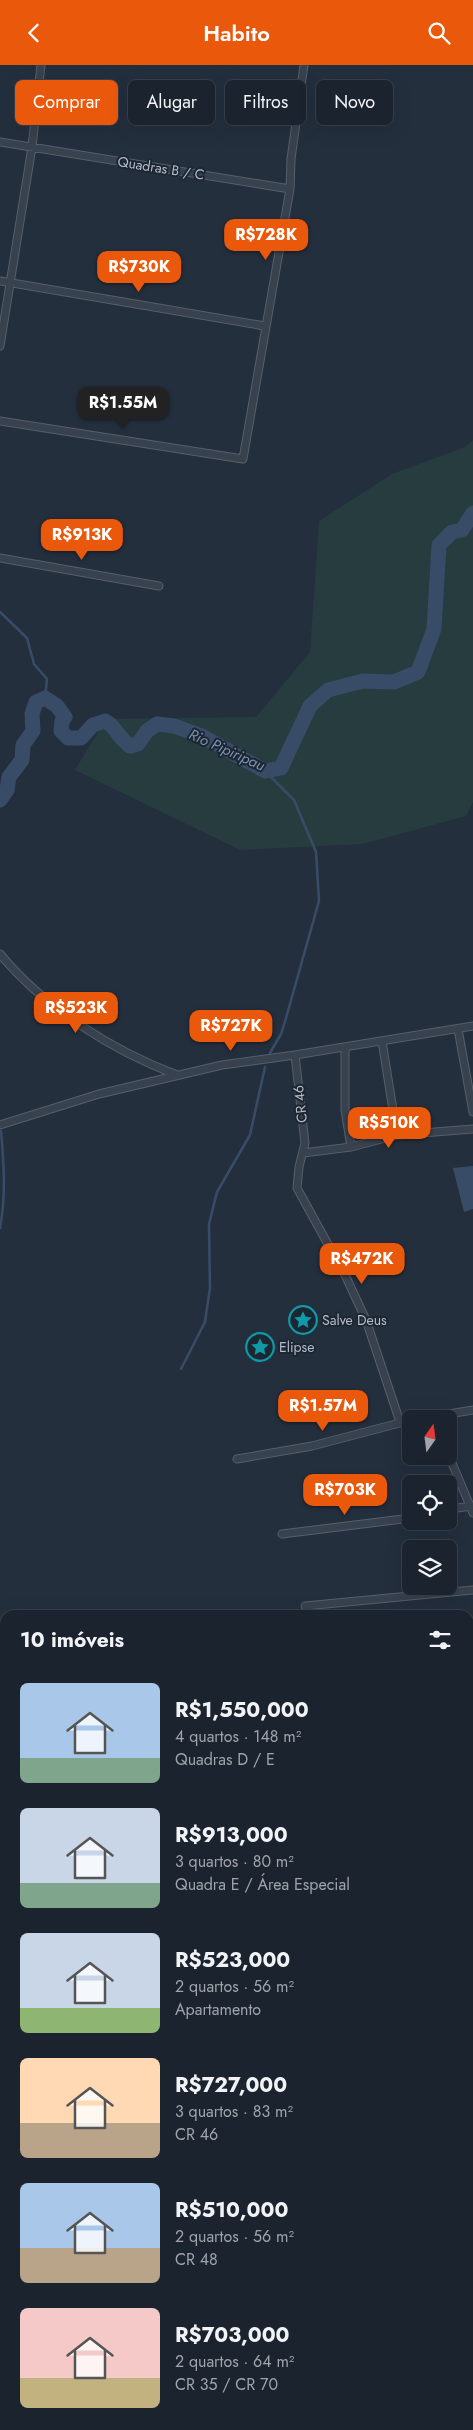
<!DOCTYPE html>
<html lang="pt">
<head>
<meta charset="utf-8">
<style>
  :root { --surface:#1b232e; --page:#282f3a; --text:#f1f3f6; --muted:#a0a4aa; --line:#39404a; --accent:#ea580c }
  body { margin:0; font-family:Jost,sans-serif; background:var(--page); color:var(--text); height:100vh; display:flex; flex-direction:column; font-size:19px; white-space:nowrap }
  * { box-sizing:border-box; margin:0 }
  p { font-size:16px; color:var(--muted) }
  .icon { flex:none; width:28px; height:28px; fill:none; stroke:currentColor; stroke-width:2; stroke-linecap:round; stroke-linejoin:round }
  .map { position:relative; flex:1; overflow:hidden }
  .side { position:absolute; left:0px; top:1545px; width:474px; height:820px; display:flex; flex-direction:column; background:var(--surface); border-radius:15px 15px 0 0; box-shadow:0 5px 20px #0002,0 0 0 1px var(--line) }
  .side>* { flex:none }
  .top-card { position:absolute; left:15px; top:15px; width:444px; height:45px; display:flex; gap:10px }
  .needle { width:32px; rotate:14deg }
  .buttons { position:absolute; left:402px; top:1345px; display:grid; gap:10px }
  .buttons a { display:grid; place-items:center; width:55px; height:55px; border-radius:8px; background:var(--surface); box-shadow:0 5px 20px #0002,0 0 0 1px var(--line); font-size:25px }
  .price { position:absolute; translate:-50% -42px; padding:0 11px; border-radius:10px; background:var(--accent); color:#fff; font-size:16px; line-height:32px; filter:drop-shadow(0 1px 2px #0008) }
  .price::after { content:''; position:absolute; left:50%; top:30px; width:15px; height:11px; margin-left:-8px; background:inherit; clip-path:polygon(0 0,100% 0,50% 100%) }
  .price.active { background:#222; color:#fff }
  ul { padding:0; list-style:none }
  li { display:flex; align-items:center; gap:15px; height:125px; padding:0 20px }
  li span { display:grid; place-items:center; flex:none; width:140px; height:100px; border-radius:8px; color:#555 }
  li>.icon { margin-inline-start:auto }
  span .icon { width:60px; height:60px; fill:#fffc; stroke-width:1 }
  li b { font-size:21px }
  h2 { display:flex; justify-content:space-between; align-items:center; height:60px; padding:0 20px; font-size:21px }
  .tag { padding:0 18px; border-radius:8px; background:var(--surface); box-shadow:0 5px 20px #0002,0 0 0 1px var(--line); font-size:18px; line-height:45px }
  .tag.active { background:var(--accent); color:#fff }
  header { display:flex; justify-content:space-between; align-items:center; height:65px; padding:0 20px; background:var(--accent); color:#fff; font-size:22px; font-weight:600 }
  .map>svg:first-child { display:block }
  .green { fill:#263c3f }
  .water { fill:#394c67 }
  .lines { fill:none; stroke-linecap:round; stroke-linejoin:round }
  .stream { stroke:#394c67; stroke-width:2.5 }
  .river { stroke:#394c67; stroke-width:15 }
  .street-casing { stroke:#565f6c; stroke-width:9 }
  .primary-casing { stroke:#414a57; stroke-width:14 }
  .street { stroke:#38414e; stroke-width:7 }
  .primary { stroke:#56606e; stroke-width:11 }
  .labels { text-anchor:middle; stroke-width:4; stroke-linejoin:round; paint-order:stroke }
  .street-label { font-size:14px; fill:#b4bcc9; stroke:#1d2633 }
  .poi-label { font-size:14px; fill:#b4bcc9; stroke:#1d2633; text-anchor:start }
  .water-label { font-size:15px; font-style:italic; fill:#7c92b1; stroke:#1d2633 }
</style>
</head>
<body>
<header><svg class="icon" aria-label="back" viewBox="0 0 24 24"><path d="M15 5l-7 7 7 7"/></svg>Habito<svg class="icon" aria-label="search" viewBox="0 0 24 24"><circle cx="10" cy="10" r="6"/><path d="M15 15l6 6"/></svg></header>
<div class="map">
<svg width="473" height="2365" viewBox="0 0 473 2365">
  <rect width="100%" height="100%" fill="#242f3e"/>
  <!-- green -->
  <path class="green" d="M473,375V737L466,751L363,779L240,785L75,705L106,654L256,652L310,587L319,456L392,409L465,382Z"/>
  <!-- water -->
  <path class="water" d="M473,1101V1144L464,1147L453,1103Z"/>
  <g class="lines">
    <!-- stream -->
    <path class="stream" d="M0,547L27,573L34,599L47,614L45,633
      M265,706L294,735L316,787L319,836L286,953L281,969L270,988
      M0,1163C6,1131 4,1099 1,1066
      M181,1304L205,1257L210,1223L209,1159L217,1127L250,1070L265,1002"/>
    <!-- river -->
    <path class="river" d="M0,735L7,725L9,712L22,695L23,680L33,666L32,649L36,637L45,633L57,641L65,652L62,656L61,666L68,673H81L93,660L105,656C115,660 118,673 130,681L138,679L147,666L157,659L174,661L202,671L265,706L281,703L310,641L328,625L363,616L394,617L418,607L434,564L439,480L452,467L462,465L473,448"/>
    <defs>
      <path id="street" d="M0,77L290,124
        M0,216L265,261
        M0,281L32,82L41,0
        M0,356L243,394L290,124L291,94L304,0
        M0,493L159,521
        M0,889C45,943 111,985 177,1010
        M458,964L473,1047
        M382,976L397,1070
        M345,982V1045L351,1082
        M295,990L305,1078L299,1102L297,1123L346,1212L366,1255L400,1357
        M0,1060L99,1029L222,1000L295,990L473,961
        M303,1088L351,1082L397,1070L473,1064
        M419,1354L473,1345
        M449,1391L473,1448
        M237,1394L312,1381L411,1355
        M449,1444L473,1441
        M282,1469L411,1453
        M305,1541L473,1525
        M469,1601H473
        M469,1683H473
        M0,1747H5
        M469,1761L473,1760
        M0,1795H5
        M469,1844H473
        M0,1882L5,1877
        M469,1922H473
        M0,2003L5,2007
        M469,2015L473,1999
        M0,2060L5,2062
        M469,2082H473
        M0,2126L5,2108
        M0,2144L5,2145
        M469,2162L473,2163
        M0,2203L5,2206
        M469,2247L473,2248
        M469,2319L473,2310
        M469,2334L473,2336"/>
      <path id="primary" d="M470,2365L473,2359"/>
    </defs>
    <!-- street casing -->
    <use href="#street" class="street-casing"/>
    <!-- primary casing -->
    <use href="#primary" class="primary-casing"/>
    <!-- street -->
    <use href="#street" class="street"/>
    <!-- primary -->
    <use href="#primary" class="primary"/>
  </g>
  <!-- icons -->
  <defs>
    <symbol id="sight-ring" viewBox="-11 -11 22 22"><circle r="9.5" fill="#1d2633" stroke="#0f9aa8" stroke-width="1.5"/><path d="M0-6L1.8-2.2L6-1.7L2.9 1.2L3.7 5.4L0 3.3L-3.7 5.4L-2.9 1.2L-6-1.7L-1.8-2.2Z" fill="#0f9aa8"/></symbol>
  </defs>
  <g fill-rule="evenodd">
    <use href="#sight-ring" x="287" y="1239" width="32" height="32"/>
    <use href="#sight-ring" x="244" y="1266" width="32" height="32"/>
  </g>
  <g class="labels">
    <!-- street labels -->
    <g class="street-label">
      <text transform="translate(161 103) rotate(9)" y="5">Quadras B / C</text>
      <text transform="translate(300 1039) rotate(-96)" y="5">CR 46</text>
    </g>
    <!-- poi labels -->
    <g class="poi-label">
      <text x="322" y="1260">Salve Deus</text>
      <text x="279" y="1287">Elipse</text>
    </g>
    <!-- water labels -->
    <g class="water-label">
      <text transform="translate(227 685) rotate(24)" y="5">Rio Pipiripau</text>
    </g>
  </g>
</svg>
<div class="buttons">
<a><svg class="needle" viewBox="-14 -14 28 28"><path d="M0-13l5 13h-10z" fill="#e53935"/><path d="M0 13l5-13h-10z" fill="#a0a4aa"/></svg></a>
<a><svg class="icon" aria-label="locate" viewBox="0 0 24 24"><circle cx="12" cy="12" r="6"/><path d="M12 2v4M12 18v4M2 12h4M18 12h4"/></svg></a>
<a><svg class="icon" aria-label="layers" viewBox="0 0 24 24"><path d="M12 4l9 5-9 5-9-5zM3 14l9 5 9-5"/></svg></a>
</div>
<b class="price" style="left:266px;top:196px">R$728K</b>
<b class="price" style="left:139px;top:228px">R$730K</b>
<b class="price active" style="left:123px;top:364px">R$1.55M</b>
<b class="price" style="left:82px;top:496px">R$913K</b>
<b class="price" style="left:76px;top:969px">R$523K</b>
<b class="price" style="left:231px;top:987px">R$727K</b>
<b class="price" style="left:389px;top:1084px">R$510K</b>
<b class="price" style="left:362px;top:1220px">R$472K</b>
<b class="price" style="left:323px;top:1367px">R$1.57M</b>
<b class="price" style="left:345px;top:1451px">R$703K</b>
<div class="top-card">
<a class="tag active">Comprar</a>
<a class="tag">Alugar</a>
<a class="tag">Filtros</a>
<a class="tag">Novo</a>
</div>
<section class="side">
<h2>10 imóveis<svg class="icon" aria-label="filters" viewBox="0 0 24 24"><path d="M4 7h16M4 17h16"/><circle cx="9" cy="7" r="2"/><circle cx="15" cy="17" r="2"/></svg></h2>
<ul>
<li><span style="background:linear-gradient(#a9c7e8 75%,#7fa58c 0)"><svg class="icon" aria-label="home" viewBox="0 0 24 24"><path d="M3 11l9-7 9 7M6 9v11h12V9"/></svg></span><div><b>R$1,550,000</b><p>4 quartos · 148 m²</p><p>Quadras D / E</p></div></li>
<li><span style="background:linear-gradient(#c9d6e8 75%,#7fa58c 0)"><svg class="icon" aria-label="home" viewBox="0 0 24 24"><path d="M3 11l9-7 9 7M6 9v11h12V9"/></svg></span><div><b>R$913,000</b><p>3 quartos · 80 m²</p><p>Quadra E / Área Especial</p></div></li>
<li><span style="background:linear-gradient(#c9d6e8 75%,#8fb573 0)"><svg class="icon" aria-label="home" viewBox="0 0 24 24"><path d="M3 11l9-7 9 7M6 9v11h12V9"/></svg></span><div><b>R$523,000</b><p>2 quartos · 56 m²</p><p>Apartamento</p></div></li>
<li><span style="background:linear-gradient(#ffd9b3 65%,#b9a48a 0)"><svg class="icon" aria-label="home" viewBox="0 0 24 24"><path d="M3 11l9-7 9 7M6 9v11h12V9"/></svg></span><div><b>R$727,000</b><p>3 quartos · 83 m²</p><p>CR 46</p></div></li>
<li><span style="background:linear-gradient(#a9c7e8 65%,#b9a48a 0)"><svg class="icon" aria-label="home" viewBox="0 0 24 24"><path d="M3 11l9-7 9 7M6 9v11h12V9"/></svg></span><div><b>R$510,000</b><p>2 quartos · 56 m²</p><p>CR 48</p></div></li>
<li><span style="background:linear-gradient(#f6c9c9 70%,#c2b280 0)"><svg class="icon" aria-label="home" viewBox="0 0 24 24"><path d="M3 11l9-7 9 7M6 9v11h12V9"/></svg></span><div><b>R$703,000</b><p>2 quartos · 64 m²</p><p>CR 35 / CR 70</p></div></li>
</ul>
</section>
</div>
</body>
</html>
